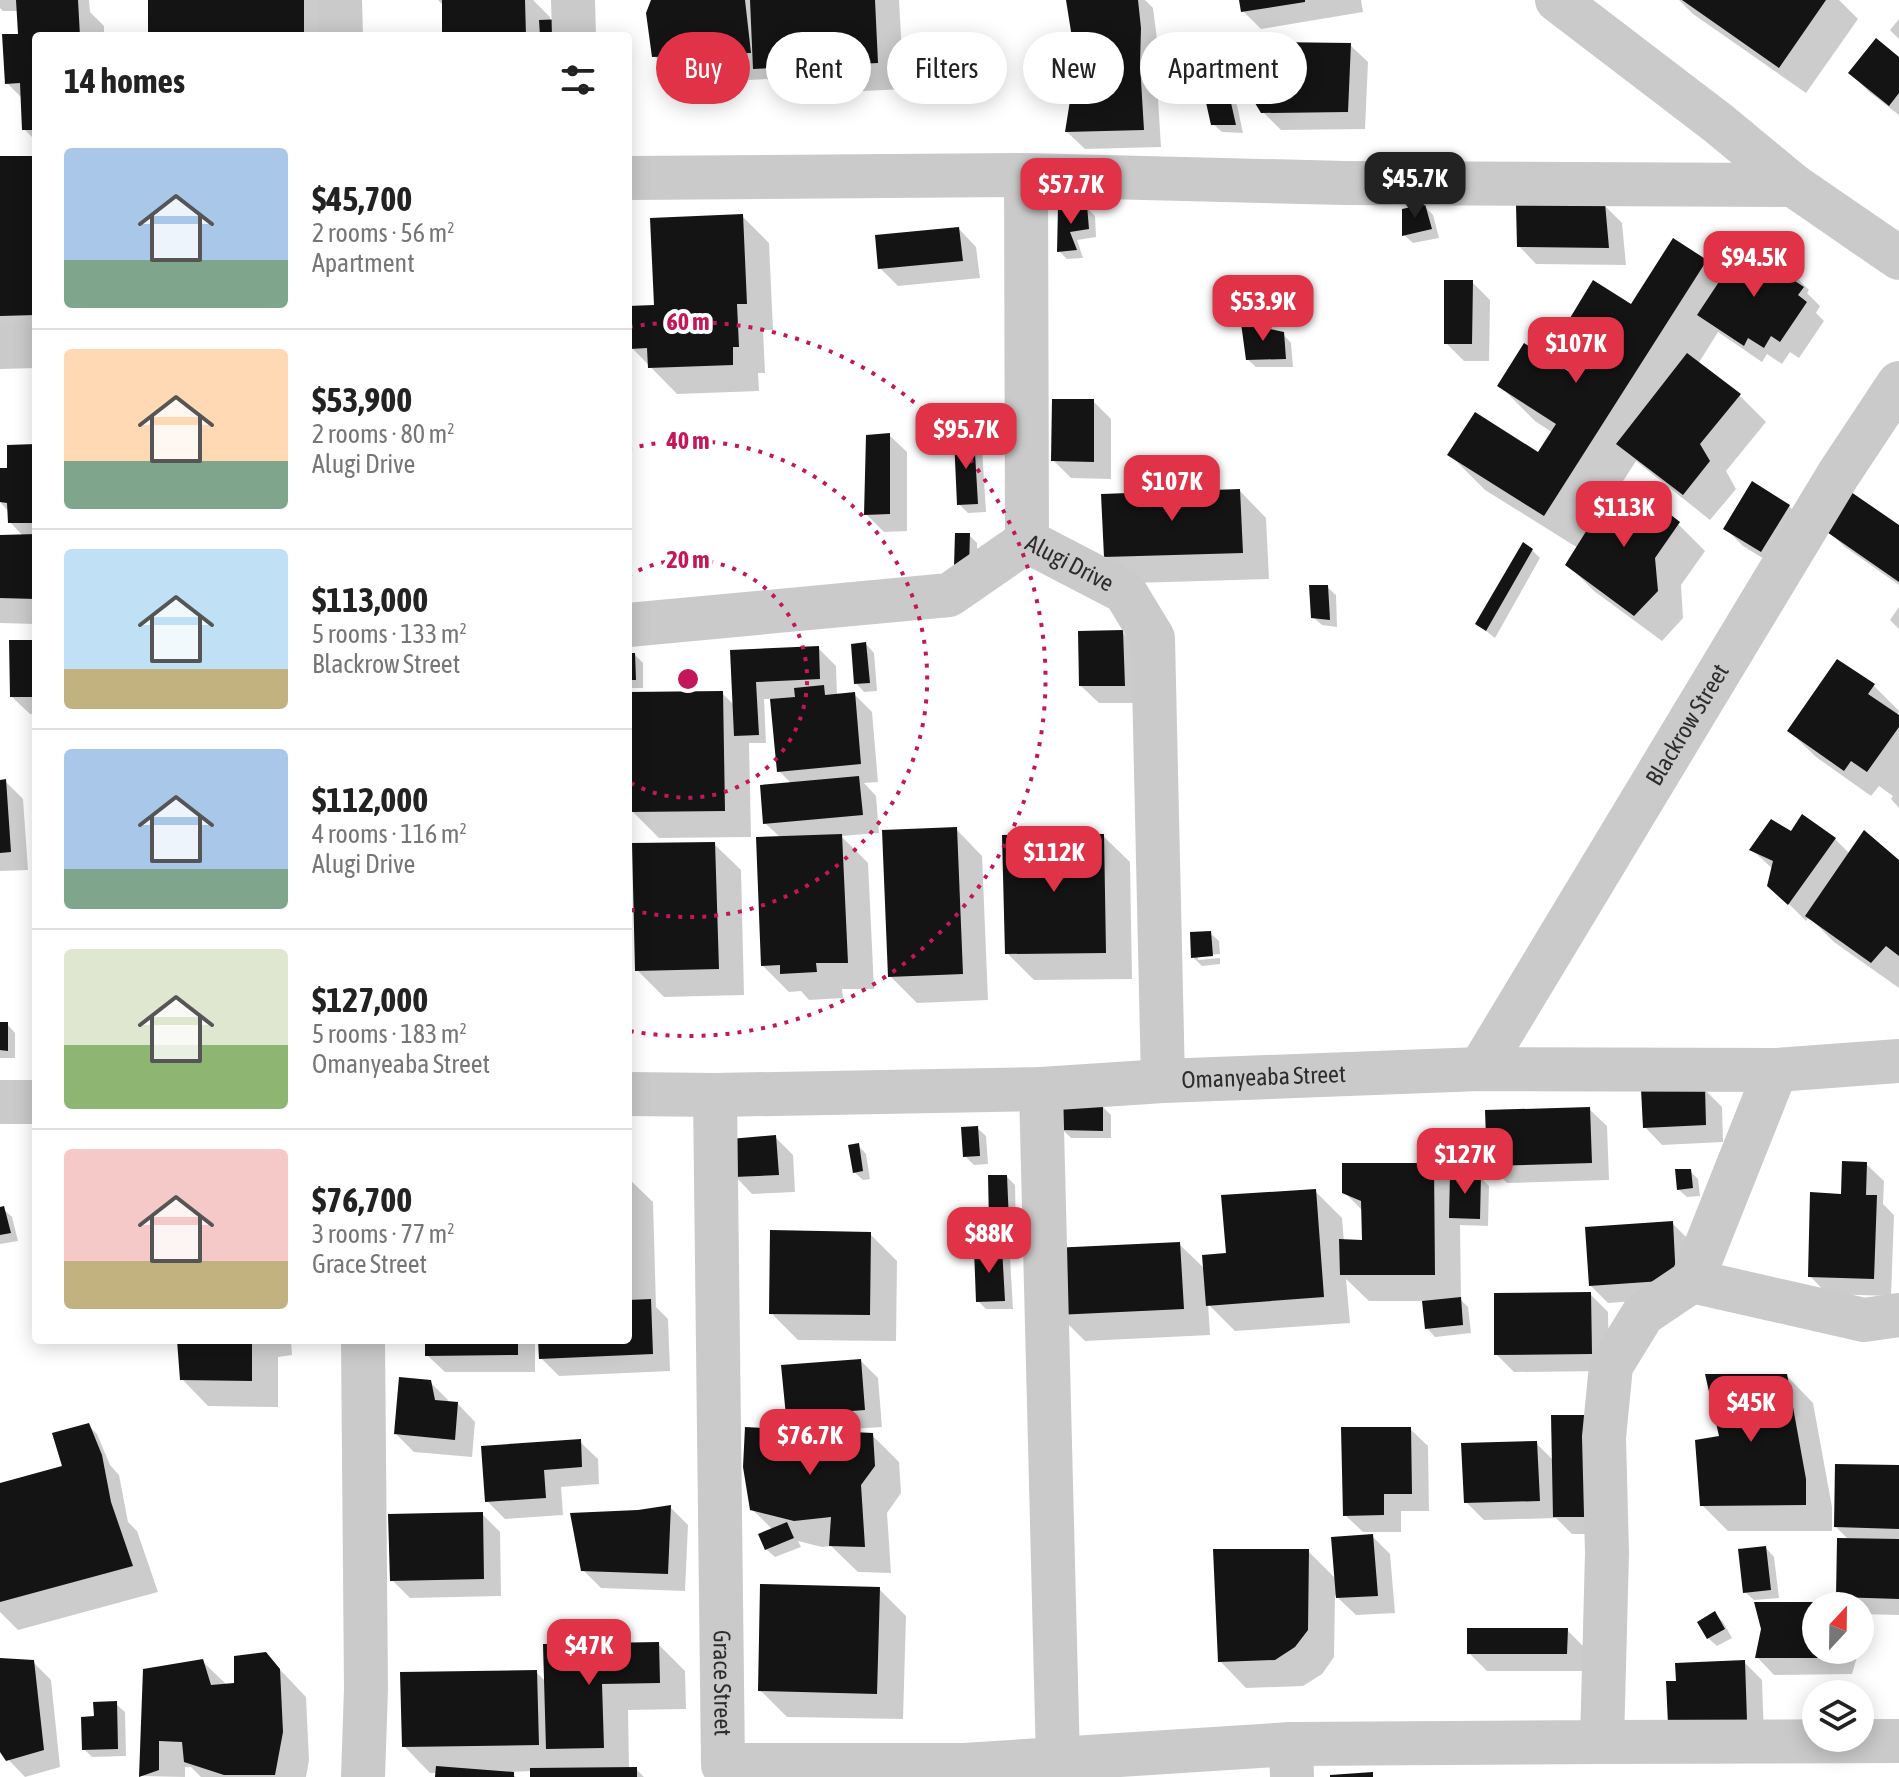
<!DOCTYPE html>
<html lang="en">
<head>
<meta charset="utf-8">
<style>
  :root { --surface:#fff; --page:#f6f6f6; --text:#222; --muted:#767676; --line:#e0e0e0; --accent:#e03348 }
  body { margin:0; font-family:"Asap Condensed",sans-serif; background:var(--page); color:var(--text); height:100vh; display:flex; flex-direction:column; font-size:30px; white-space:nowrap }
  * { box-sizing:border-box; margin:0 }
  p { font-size:26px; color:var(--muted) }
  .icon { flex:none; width:44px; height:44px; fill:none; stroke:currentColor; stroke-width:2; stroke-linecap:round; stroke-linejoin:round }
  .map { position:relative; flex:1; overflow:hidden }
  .details { position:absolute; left:32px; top:32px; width:600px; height:1312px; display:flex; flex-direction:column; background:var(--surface); border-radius:8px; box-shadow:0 4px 20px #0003 }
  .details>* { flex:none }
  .banner { position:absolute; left:656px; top:32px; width:760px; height:72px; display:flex; gap:16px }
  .needle { width:52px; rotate:22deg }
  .controls { position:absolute; left:1802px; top:1592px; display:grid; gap:16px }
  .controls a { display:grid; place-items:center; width:72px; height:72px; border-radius:50%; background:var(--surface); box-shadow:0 4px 20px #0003; font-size:40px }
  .price { position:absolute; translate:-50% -68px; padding:0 18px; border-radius:16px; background:var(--accent); color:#fff; font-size:26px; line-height:52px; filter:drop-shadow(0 2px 4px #0008) }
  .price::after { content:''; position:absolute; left:50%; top:48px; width:24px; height:18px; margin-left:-12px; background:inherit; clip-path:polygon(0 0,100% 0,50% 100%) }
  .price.selected { background:#222; color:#fff }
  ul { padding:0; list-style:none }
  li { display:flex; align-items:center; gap:24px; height:200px; padding:0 32px }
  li+li { border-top:2px solid var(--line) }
  li span { display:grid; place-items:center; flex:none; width:224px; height:160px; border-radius:8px; color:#555 }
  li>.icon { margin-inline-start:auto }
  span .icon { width:96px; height:96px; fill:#fffc; stroke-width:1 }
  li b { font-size:34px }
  h2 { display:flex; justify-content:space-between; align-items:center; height:96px; padding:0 32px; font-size:34px }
  .pill { padding:0 28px; border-radius:36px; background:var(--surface); box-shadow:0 4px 20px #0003; font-size:28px; line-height:72px }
  .pill.selected { background:var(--accent); color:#fff }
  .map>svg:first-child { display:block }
  .shadow { fill:#0003 }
  .building { fill:#141414 }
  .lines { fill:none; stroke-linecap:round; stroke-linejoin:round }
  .minor { stroke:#cacaca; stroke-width:44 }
  .ring { fill:none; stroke:#c2185b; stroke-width:4; stroke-dasharray:4 8 }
  .labels { text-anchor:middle; stroke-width:8; stroke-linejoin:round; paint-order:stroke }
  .street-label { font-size:24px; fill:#2d2d2d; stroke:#fff }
  .centre { fill:#c2185b; stroke:#fff; stroke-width:4 }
  .ring-label { font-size:24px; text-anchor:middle; font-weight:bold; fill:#c2185b; stroke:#fff; stroke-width:8; stroke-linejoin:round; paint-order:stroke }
</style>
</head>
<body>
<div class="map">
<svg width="1899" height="1777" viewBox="0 0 1899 1777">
  <rect width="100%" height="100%" fill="#fff"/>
  <!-- shadow -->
  <path class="shadow" d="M0,0H89L90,12L104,26V36H36V141L24,129L22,98L7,83L20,36L18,11H3L0,8Z
    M150,0H330V36H150Z
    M438,0H533L550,17V21L572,36H444V6Z
    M653,0H899L904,89L782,95L767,79L681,83L654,56Z
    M1068,0H1145L1153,8L1158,47L1157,83L1161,147L1085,149L1067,132L1078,63Z
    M1241,0H1361L1363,12L1261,29L1243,11Z
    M1679,0H1839L1858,19L1806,93L1693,14Z
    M1899,19V39L1890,30Z
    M1350,45L1368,62L1365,129L1281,130L1263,112L1276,95Z
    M1899,59V115L1868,91L1851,73Z
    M1229,96L1237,105L1243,133L1222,132L1213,124Z
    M0,158H36V350L0,351Z
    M1604,205L1622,223L1626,265L1536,264L1519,246Z
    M1424,206L1433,215L1439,238L1413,243L1404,235Z
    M1086,207L1095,216L1096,237L1077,240L1083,258L1067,259L1059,251L1060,209Z
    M742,216L769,243L773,330H763L765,373H758L759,391L677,394L632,348L657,307Z
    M959,229L976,247L980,278L898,286L880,268Z
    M1706,261L1723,279L1791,272L1809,290L1807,293L1820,306L1816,313L1824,321L1799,358L1790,352L1782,364L1767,354L1762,362L1718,332L1698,364L1739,395L1766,422L1726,471L1736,489L1710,520L1636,461L1616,492L1678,524L1705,551L1681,585L1683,618L1662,641L1594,591L1568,565L1578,548L1485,490L1450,455H1539L1553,433L1535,421L1500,386L1580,381L1601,347L1572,317L1631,307Z
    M1472,282L1490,300L1489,361H1464L1446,343Z
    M1283,334L1291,343L1293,367H1256L1247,359Z
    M1093,401L1111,419V479L1071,478L1053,460Z
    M889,435L907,452V531L884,532L866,514Z
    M974,438L982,447L986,512L968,513L959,504Z
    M36,446V624L0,623V537H24L10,522L9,512L0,502V470H9Z
    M1240,491L1266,518L1269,579L1133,583L1106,557Z
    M1789,506L1806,524L1779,568L1743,546L1725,528Z
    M1899,528V585L1845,547L1827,530Z
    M969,535L977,543V574H964Z
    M1532,550L1540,558L1495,638L1477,624Z
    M1327,587L1336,595L1337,627L1322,625L1313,617Z
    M1899,607V629L1890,620Z
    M36,629V714H30L12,697L34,642Z
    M1122,632L1140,650L1141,703H1099L1081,686Z
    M866,644L874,653L877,691L864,692L856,683Z
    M818,648L836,666L837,696L854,694L872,712L878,782L864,783L876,796L879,833L841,836L868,863L874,989H842L843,998L809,1000L801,991L789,992L762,965L781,838L765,823L792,784L779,771L772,699H764L766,743H749L751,837L659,838L632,811L722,693L735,706L732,652Z
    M628,655H635L643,663V688H628Z
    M1838,661L1874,686L1899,711L1897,717L1899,718V808L1891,799L1893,796L1879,786L1871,796L1816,757L1789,731Z
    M36,741V764L34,761L32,742Z
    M5,781L23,799L28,870L0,871V782Z
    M32,812H36V835L32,832Z
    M1803,817L1835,839L1850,854L1899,863V988L1834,942L1809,917L1806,921L1770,885L1773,869L1752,850L1792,833Z
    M956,829L982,856L988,1000L917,1003L890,976Z
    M1103,836L1130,862L1132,979L1034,980L1007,953Z
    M714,844L741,870L744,995L664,997L637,970Z
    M1210,933L1219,941L1220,954L1198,956V960L1220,958V964L1202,966L1193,957Z
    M0,1024H7L15,1033V1058H0Z
    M1704,1089L1722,1107L1723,1142L1662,1145L1645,1127Z
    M1102,1106L1111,1115V1138H1071L1062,1129Z
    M1589,1109L1607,1126L1609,1180L1507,1183L1489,1165Z
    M977,1128L986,1136L988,1164L974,1165L965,1156Z
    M775,1137L793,1155L795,1192L752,1194L735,1176Z
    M858,1145L866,1154L870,1179L863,1180L854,1172Z
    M1866,1164L1884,1181L1883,1204L1894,1215L1891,1296L1827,1294L1810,1276Z
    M1434,1165L1452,1183L1480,1177L1489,1186L1488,1226L1460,1225L1461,1300L1468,1307L1471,1333L1435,1337L1427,1328L1424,1301H1369L1346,1279L1350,1323L1235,1331L1208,1304L1210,1335L1085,1341L1058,1314L1179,1244L1206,1270L1315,1191L1342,1218L1344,1242H1364V1212L1344,1192Z
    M1690,1171L1698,1179L1700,1196L1687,1197L1678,1189Z
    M1007,1177L1015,1185L1016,1230H1000L991,1222Z
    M628,1178L653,1202L656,1307L668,1319L670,1371L559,1376L541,1358L540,1340H628Z
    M0,1209H3L12,1217L18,1241L0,1244Z
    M1672,1223L1690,1241L1693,1297L1608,1303L1590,1285Z
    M870,1234L897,1261L896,1341L798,1340L771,1313Z
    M1002,1249L1010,1257L1013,1309H986L978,1301Z
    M1590,1294L1608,1312L1609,1371L1514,1372L1496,1354Z
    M179,1340H291L292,1355L278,1357V1407L208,1406L182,1379Z
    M427,1340H535V1372H445L427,1355Z
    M861,1361L878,1378L882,1427L836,1430V1433L872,1435L899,1462L901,1493L887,1513L891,1573L858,1572L831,1546L822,1547L798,1541L801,1547L775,1557L766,1549L773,1530L752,1509L804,1432L787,1415Z
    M1787,1376L1813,1403L1832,1507V1531H1728L1702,1505Z
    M430,1382L448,1400L449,1403L458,1404L475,1422L472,1457L414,1452L396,1434Z
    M89,1426L97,1434L110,1465L119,1475L128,1522L137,1531L158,1592L18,1630L0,1612V1485L66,1467Z
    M1410,1429L1428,1446L1429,1511H1401V1532H1363L1345,1515Z
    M580,1442L598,1459L599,1484L561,1487L563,1515L505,1519L487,1501Z
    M1536,1443L1554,1461L1615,1534H1572L1556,1518L1484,1520L1466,1502Z
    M1899,1467V1615L1860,1614V1606H1848L1838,1596L1850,1541L1836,1527Z
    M670,1507L688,1525L685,1591L601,1588L583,1570L638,1512Z
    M482,1514L500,1532L501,1596L410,1598L392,1580Z
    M1372,1536L1390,1554L1395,1613L1356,1615L1335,1595L1334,1657L1322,1674L1303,1686L1246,1688L1220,1661L1308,1551L1336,1579Z
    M1766,1548L1774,1557L1779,1598L1754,1600L1745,1592Z
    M879,1589L906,1616L903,1719L787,1717L760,1690Z
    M1757,1604L1836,1606H1816V1650H1859L1852,1674L1774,1675L1757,1657L1763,1629Z
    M1715,1614L1723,1622L1732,1638L1717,1646L1708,1638Z
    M1567,1630L1585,1648L1584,1671H1487L1469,1653Z
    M658,1644L685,1671L686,1709L628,1710L629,1770L636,1769L644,1777H532V1771L510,1772L516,1777H437V1773H430L404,1746L536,1672L546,1682Z
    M265,1654L306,1697L309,1760L306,1777H201L191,1767H185V1777L141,1776L145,1670L202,1661L227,1685H236Z
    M0,1660L33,1662L51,1680L60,1767L25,1777L0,1751Z
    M1744,1662L1762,1680L1764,1738L1679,1683Z
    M116,1704L125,1712L126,1756L92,1757L84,1749L96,1718Z"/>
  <!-- building -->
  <path class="building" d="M16,0H78L80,36H36V130H22L20,83L5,84L2,34H18Z
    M148,0H304V36H148Z
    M442,0H525L526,36H442Z
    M651,0H745L751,53L652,57L646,13Z
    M750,0H875L878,63L753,69Z
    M1066,0H1138L1141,28L1140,64L1144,130L1065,132L1076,63Z
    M1239,0H1305V2L1241,12Z
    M1682,0H1826L1779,68Z
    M564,19L565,36H540L539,20Z
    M1876,38L1899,57V93L1889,106L1848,73Z
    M1262,42L1351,43L1348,112L1261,113L1249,93H1273Z
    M1229,94L1236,125H1211L1205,98Z
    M0,156H36V315L0,316Z
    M1605,203L1609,248L1517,247L1516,204Z
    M1425,204L1432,229L1402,236V209Z
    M1087,205L1089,229L1070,232L1077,250L1057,252L1058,207Z
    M743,214L747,304H737L739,347H733V365L648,368L647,348L630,349L628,306L654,305L650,218Z
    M959,227L963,261L878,269L875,235Z
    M1673,238L1707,260L1544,516L1447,455L1475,412L1538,452L1556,424L1497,386L1524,343L1579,378L1604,339L1570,318L1593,280L1631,304Z
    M1746,241L1793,271L1789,277L1804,287L1798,295L1807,302L1780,342L1771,336L1764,348L1748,338L1744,346L1697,315Z
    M1444,280H1473L1472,344H1444Z
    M1241,323L1284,332L1286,359L1246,360Z
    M1687,353L1741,394L1700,444L1710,461L1683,495L1616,444Z
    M1052,399H1094V462L1051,461Z
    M890,433V514L864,515L866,435Z
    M974,436L978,504L957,505L954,437Z
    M36,444V523H8L7,503L0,502V468H7V445Z
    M1752,481L1790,505L1761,552L1723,529Z
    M1240,489L1243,553L1104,557L1101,494Z
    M1612,490L1640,491L1680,522L1655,558L1658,591L1634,616L1565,565Z
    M1851,492L1899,525V582L1824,530Z
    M955,533H970L969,567L954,566Z
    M36,534V599L0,598V535Z
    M1523,542L1533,549L1486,631L1475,624Z
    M1309,585H1328L1330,620L1311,618Z
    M32,627H36V697H10L9,640H32Z
    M1123,630L1125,686H1079L1078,631Z
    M866,642L870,683L854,684L851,644Z
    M819,646L820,679L756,682L759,735L734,736L730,650Z
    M628,653H635L636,680H628Z
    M1837,659L1875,684L1868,694L1899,715V727L1867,772L1851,761L1844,771L1787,731Z
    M824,685L825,695L855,692L861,764L777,772L770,699L795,697L794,688Z
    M723,691L725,811L630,812L628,692Z
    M859,776L863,815L763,824L760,785Z
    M6,779L11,852L0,853V780Z
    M1802,814L1836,838L1788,905L1767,886L1773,861L1749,850L1771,819L1791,831Z
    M957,827L963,974L888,977L882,830Z
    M1864,830L1899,860V956L1886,946L1871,963L1805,916Z
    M842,834L848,963H816L817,972L780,974V965L761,966L756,837Z
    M1104,834L1106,953L1005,954L1002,835Z
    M715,842L719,969L635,971L632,843Z
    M1211,931L1213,956L1191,958L1190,932Z
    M0,1022H8V1051L0,1050Z
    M1705,1087L1706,1125L1643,1128L1641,1089Z
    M1061,1104H1103V1131L1060,1130Z
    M1590,1107L1592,1163L1487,1166L1485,1110Z
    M978,1126L980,1156L963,1157L961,1127Z
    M776,1135L779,1175L733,1177L730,1139Z
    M859,1143L863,1171L853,1173L848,1145Z
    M1842,1161L1867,1162L1866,1195H1877L1874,1279L1808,1277L1810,1192L1841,1194Z
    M1342,1163H1434L1435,1275H1340L1339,1239L1362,1240L1361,1201L1342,1193Z
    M1675,1169H1691L1693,1188L1677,1190Z
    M1450,1174L1481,1175L1480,1219L1449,1218Z
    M988,1175H1007L1009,1222L989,1223Z
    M1316,1189L1324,1297L1206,1306L1202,1255L1226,1253L1221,1195Z
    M4,1206L11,1233L0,1235V1207Z
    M1673,1221L1676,1280L1589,1286L1585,1227Z
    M770,1230L871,1232L870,1315L769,1314Z
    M1180,1242L1184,1309L1056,1315L1052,1248Z
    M1002,1247L1005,1301L976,1302L974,1248Z
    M1591,1292L1592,1354L1494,1355V1293Z
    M1461,1297L1463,1325L1425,1329L1422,1301Z
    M651,1299L653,1354L539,1359L538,1340H628V1300Z
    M177,1340H252V1381L180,1380Z
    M425,1340H518V1355L425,1356Z
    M861,1359L865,1410L786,1416L781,1365Z
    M1705,1374H1787L1806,1479V1505L1700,1506L1695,1440L1719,1436Z
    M399,1377L431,1380L435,1400L458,1402L455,1440L394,1434Z
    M1551,1415H1597L1598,1517H1553Z
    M89,1423L102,1455L111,1502L133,1566L0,1602V1483L62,1466L52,1433Z
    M745,1427L873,1433L875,1466L861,1485L865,1547L829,1546L831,1517L794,1521L750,1510L743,1467Z
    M1341,1427H1411L1412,1494H1384V1515L1343,1516Z
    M581,1439L582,1467L544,1470L546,1498L485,1502L481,1446Z
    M1537,1441L1540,1501L1464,1503L1461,1443Z
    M1835,1464L1899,1465V1529L1834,1527Z
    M671,1505L668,1574L581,1571L570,1513L638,1510Z
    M483,1512L484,1579L390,1581L388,1514Z
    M787,1522L794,1538L765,1550L758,1534Z
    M1373,1534L1378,1596L1336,1598L1331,1537Z
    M1837,1538L1899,1539V1599L1836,1597Z
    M1766,1546L1771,1590L1743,1593L1738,1549Z
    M1213,1549H1309L1308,1630L1295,1647L1275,1660L1218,1662Z
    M760,1584L880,1587L877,1694L758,1691Z
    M1754,1602H1835L1836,1606H1816V1650H1837L1835,1658H1755L1761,1629Z
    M1715,1611L1725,1629L1707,1639L1697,1622Z
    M1467,1628H1568L1567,1654H1467Z
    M659,1642L660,1683L602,1684L604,1748L546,1749L543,1644Z
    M266,1652L280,1669L283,1732L275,1775H224L184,1762L182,1742L159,1741V1770L139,1777L143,1669L203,1659L211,1685L234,1683V1656Z
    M0,1658L34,1660L44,1750L6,1761L0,1752Z
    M1745,1660L1747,1721L1668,1724L1666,1681H1676L1675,1663Z
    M537,1670L539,1745L402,1747L400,1672Z
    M117,1701L118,1749L82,1750L81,1717L94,1716L93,1702Z
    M436,1766L514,1772V1777H435Z
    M637,1767V1777H530V1768Z
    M1373,1772V1777H1330V1775Z"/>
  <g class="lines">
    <!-- minor -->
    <g class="minor">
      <path d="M340,0L341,36"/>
      <path d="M573,0L574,36"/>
      <path d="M1557,0L1718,123L1793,185L1899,258"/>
      <path id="s1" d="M1026,175L1027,541L1125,592L1153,638L1163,1081"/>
      <path d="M628,178L1026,175L1345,183L1793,185"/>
      <path d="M0,347L36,346"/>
      <path d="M628,625L949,595L1027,541"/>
      <path id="s2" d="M1480,1069L1838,475L1899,383"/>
      <path d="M1041,1089L1058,1760"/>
      <path id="s3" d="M628,1094L715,1095L1041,1089L1163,1081L1480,1069L1776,1070L1899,1061"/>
      <path id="s4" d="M715,1095L723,1765H964L1291,1744L1292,1777"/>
      <path d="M0,1102H36"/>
      <path d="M1692,1281L1864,1320L1899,1315"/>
      <path d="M363,1340L366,1689L363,1777"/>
      <path d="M1602,1742L1899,1741"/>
      <path d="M1291,1744L1602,1742L1607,1553L1604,1437L1611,1366L1643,1314L1692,1281L1776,1070"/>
    </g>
  </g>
  <!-- distance rings -->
  <g class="ring">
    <path d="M628 576A119 119 0 1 1 629 782"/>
    <path d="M628 449A238 238 0 1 1 628 909"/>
    <path d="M629 327A357 357 0 1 1 629 1031"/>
  </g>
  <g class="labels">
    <!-- street labels -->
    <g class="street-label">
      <text dy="8" stroke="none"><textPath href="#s1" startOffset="414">Alugi Drive</textPath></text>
      <text dy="8" stroke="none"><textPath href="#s2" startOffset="402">Blackrow Street</textPath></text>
      <text dy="8" stroke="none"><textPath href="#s3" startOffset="636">Omanyeaba Street</textPath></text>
      <text dy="8" stroke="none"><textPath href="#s4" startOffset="588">Grace Street</textPath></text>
    </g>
  </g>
  <circle cx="688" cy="679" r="12" class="centre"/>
  <g class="ring-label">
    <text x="688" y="330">60 m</text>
    <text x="688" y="449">40 m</text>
    <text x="688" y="568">20 m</text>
  </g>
</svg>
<div class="controls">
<a><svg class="needle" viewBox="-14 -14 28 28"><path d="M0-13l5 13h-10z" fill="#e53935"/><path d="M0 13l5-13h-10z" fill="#767676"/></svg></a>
<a><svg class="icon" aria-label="layers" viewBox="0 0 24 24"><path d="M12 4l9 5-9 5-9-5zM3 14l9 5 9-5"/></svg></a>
</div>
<b class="price selected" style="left:1415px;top:220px">$45.7K</b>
<b class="price" style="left:1071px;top:226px">$57.7K</b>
<b class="price" style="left:1754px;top:299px">$94.5K</b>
<b class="price" style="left:1263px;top:343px">$53.9K</b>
<b class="price" style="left:1576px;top:385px">$107K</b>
<b class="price" style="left:966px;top:471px">$95.7K</b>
<b class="price" style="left:1172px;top:523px">$107K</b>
<b class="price" style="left:1624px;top:549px">$113K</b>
<b class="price" style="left:1054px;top:894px">$112K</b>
<b class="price" style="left:1465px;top:1196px">$127K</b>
<b class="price" style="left:989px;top:1275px">$88K</b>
<b class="price" style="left:1751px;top:1444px">$45K</b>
<b class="price" style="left:810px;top:1477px">$76.7K</b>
<b class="price" style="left:589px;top:1687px">$47K</b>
<div class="banner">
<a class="pill selected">Buy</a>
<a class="pill">Rent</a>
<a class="pill">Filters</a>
<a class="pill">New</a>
<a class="pill">Apartment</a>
</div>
<section class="details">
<h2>14 homes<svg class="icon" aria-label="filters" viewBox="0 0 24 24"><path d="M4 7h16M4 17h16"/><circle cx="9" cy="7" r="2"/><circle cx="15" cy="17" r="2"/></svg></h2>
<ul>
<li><span style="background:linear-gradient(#a9c7e8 70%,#7fa58c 0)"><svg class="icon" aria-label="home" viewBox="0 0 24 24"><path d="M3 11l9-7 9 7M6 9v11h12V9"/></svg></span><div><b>$45,700</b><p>2 rooms · 56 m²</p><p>Apartment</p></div></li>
<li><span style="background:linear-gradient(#ffd9b3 70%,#7fa58c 0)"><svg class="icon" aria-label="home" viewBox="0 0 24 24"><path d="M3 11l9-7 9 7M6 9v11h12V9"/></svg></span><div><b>$53,900</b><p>2 rooms · 80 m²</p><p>Alugi Drive</p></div></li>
<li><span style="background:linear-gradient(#bfe0f5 75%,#c2b280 0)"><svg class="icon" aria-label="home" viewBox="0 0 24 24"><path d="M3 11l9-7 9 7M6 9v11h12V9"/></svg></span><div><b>$113,000</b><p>5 rooms · 133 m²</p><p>Blackrow Street</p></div></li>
<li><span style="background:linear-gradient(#a9c7e8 75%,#7fa58c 0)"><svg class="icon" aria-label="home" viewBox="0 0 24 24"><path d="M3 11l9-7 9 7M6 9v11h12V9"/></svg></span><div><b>$112,000</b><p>4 rooms · 116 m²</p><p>Alugi Drive</p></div></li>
<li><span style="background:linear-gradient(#dfe7d0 60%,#8fb573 0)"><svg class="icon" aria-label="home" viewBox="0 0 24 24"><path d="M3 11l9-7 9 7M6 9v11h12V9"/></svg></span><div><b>$127,000</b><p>5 rooms · 183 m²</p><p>Omanyeaba Street</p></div></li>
<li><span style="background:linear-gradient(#f6c9c9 70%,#c2b280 0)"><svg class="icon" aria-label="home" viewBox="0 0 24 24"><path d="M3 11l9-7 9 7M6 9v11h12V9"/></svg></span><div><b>$76,700</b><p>3 rooms · 77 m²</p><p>Grace Street</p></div></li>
</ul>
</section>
</div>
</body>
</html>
